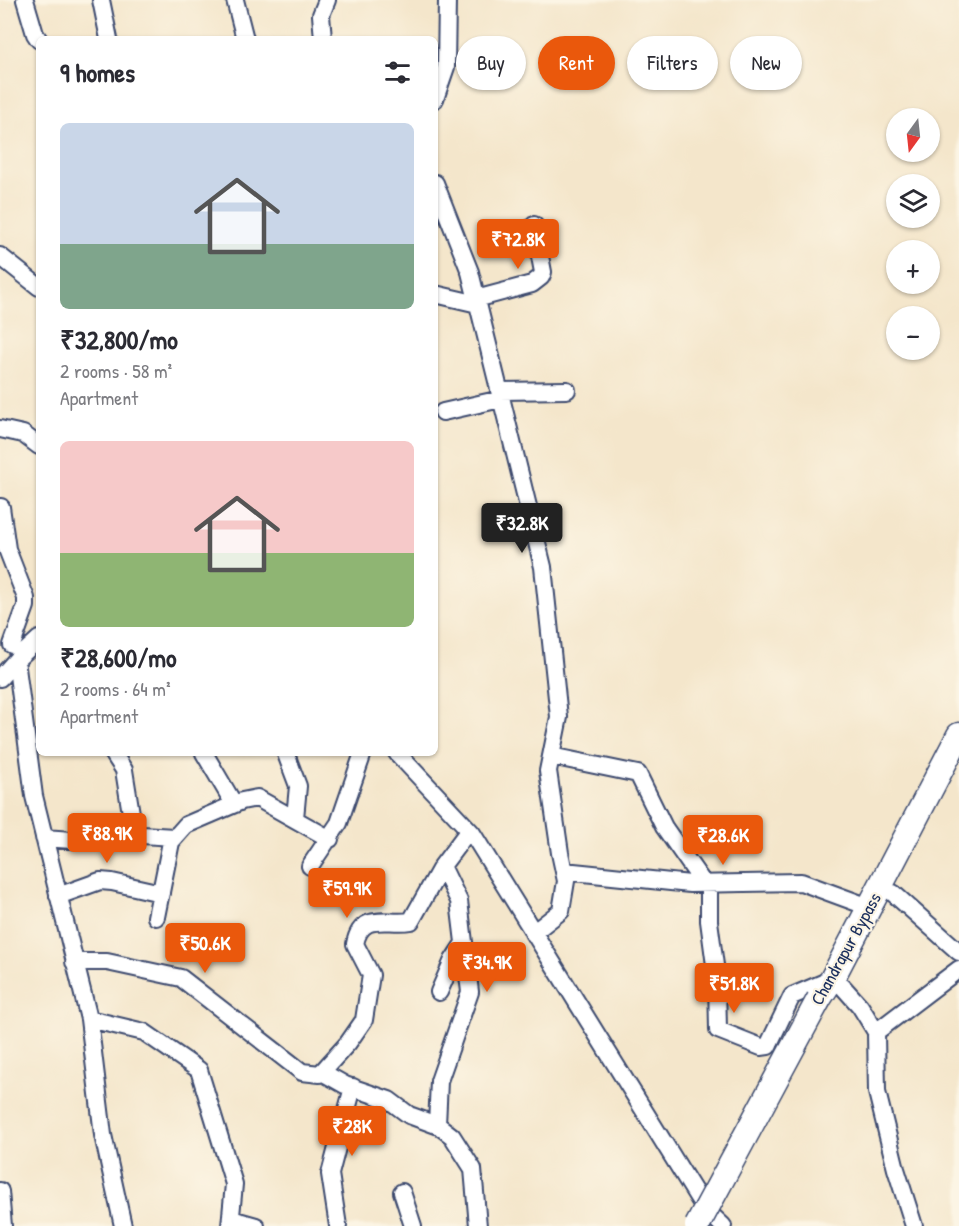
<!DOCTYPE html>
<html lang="en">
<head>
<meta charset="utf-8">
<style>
  :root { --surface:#fff; --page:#f2f2f3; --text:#2b2b33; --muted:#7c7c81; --accent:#ea580c }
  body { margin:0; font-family:"Patrick Hand",sans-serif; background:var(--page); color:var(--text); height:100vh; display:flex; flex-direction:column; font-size:22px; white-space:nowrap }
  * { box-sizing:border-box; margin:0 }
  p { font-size:20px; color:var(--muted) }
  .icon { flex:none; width:33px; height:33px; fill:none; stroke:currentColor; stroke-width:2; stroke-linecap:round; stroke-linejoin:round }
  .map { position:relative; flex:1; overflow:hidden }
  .side { position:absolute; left:36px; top:36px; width:402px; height:720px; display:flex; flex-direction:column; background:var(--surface); border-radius:9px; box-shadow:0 2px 4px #0004 }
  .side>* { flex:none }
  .banner { position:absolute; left:456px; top:36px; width:412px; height:54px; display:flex; gap:12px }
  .needle { width:39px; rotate:195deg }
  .fabs { position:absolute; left:886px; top:108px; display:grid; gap:12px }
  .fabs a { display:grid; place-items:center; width:54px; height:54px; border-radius:50%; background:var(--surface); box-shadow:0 2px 4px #0004; font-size:30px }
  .price { position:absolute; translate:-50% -51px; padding:0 14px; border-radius:6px; background:var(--accent); color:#fff; font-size:20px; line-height:39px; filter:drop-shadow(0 2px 3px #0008) }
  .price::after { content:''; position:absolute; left:50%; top:36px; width:18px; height:14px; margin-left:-9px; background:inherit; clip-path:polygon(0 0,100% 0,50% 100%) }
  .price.selected { background:#222; color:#fff }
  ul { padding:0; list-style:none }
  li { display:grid; align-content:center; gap:12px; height:318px; padding:0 24px }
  li span { display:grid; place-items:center; height:186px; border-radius:9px; color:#555 }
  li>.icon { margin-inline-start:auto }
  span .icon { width:108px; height:108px; fill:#fffc; stroke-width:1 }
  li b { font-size:26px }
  h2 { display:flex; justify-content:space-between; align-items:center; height:72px; padding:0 24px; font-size:26px }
  .tag { padding:0 21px; border-radius:27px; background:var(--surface); box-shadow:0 2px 4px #0004; font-size:21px; line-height:54px }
  .tag.selected { background:var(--accent); color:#fff }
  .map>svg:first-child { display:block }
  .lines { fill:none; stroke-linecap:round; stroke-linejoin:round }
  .minor-casing { stroke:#3c4a6e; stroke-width:20 }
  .highway-casing { stroke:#3c4a6e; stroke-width:27 }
  .minor { stroke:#fff; stroke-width:16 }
  .highway { stroke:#fff; stroke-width:24 }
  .highway-bridge-casing { stroke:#3c4a6e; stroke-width:27; stroke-linecap:butt }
  .highway-bridge { stroke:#fff; stroke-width:24 }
  .labels { text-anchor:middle; stroke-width:4.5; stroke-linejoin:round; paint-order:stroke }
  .street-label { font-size:18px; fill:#1b2f5e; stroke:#fcf5e5 }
</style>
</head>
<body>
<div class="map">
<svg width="959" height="1226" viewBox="0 0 959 1226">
  <rect width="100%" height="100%" fill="#fcf5e5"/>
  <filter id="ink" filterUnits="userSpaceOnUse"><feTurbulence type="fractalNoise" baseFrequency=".0167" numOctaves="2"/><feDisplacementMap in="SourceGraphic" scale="12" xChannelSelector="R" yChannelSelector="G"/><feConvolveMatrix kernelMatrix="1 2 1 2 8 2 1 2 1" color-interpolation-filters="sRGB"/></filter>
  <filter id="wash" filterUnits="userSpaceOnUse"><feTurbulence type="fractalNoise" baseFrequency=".008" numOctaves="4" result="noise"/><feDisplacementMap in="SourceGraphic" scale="24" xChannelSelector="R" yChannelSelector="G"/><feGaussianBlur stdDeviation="1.35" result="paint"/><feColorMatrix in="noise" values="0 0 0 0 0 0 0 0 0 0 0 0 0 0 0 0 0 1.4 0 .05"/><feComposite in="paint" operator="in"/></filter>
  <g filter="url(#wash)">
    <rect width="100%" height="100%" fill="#f4e6cb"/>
  </g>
  <g filter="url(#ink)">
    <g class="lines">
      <defs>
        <path id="minor" d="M25,0L35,34L39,40
          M101,0L109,39
          M235,0L245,39
          M323,39L321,15L327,0
          M435,99L446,67L447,0
          M435,183L470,272L543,567L559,717L548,771L560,853L566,881L561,911L533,933
          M0,256L39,287
          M435,294L478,304
          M476,299L532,284L541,277L543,272L534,225
          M499,391L567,390
          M443,412L501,399
          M0,429L23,434L39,446
          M1,507L7,549L26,598V606L12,645
          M39,639L16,660L34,796L89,1019
          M0,678L16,660
          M113,753L124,770L134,832L142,835L174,837
          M204,753L234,804
          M397,753L472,833L705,1209L723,1226
          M286,754L298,786L295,818
          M551,756L638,774L664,827L704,884
          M44,838L72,840L91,837L109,825L132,822
          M310,866L339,823L363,753
          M564,871L690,884L801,882L869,907
          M709,884V921L717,980L718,1030L761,1047L768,1046L792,996L832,979L843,987L860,1006L876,1032L877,1092L896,1169L914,1226
          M893,893L959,952
          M58,896L100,881L112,882L161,893
          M156,917L171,842L186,825L242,801L257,798L330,839
          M74,962H107L181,978L302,1072L320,1074L348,1043L364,1020L371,975L355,944C361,911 387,925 411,921L442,866L469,830
          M439,992L453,960L464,943
          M876,1032L959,969
          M322,1072L345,1085L389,1100L409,1115L439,1126L452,1136L473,1169L478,1226
          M437,1125L439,1081L470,992L459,901L442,866
          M0,1191L3,1226
          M402,1192L413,1226
          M231,1219L256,1226
          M123,1226L103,1135L89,1019L144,1032L199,1070L234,1184L230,1226
          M338,1226L330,1174L353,1087"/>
        <path id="highway" d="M819,999L832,979L959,735"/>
      </defs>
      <!-- minor casing -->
      <use href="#minor" class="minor-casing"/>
      <!-- highway casing -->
      <use href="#highway" class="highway-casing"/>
      <!-- minor -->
      <use href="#minor" class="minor"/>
      <!-- highway -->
      <use href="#highway" class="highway"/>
      <defs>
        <path id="highway-bridge" d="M697,1226L819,999"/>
      </defs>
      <!-- highway-bridge casing -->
      <use href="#highway-bridge" class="highway-bridge-casing"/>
      <!-- highway-bridge -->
      <use href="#highway-bridge" class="highway-bridge"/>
    </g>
  </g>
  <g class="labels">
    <!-- street labels -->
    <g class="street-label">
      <text transform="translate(846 949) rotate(-61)" y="6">Chandrapur Bypass</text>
    </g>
  </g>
</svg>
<div class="fabs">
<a><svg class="needle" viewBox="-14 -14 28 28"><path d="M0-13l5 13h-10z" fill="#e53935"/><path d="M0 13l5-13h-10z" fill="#7c7c81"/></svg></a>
<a><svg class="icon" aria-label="layers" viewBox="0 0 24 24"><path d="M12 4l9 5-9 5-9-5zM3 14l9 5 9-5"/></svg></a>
<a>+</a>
<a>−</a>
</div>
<b class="price" style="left:518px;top:270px">₹72.8K</b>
<b class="price selected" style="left:522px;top:554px">₹32.8K</b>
<b class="price" style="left:107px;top:864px">₹88.9K</b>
<b class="price" style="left:723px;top:866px">₹28.6K</b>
<b class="price" style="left:347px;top:919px">₹59.9K</b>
<b class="price" style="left:205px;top:974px">₹50.6K</b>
<b class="price" style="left:487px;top:993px">₹34.9K</b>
<b class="price" style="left:734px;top:1014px">₹51.8K</b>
<b class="price" style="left:352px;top:1157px">₹28K</b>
<div class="banner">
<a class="tag">Buy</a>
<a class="tag selected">Rent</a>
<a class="tag">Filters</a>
<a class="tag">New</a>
</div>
<section class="side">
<h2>9 homes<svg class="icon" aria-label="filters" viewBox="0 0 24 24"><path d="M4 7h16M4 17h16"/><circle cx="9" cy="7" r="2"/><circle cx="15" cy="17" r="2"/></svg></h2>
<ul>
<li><span style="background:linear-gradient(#c9d6e8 65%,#7fa58c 0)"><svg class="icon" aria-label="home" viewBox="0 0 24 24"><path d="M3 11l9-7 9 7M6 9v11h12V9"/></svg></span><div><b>₹32,800/mo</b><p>2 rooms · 58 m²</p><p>Apartment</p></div></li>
<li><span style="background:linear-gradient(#f6c9c9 60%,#8fb573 0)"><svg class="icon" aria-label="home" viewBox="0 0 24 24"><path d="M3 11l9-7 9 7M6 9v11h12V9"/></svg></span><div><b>₹28,600/mo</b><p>2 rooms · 64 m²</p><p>Apartment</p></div></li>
</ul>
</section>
</div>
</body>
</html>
